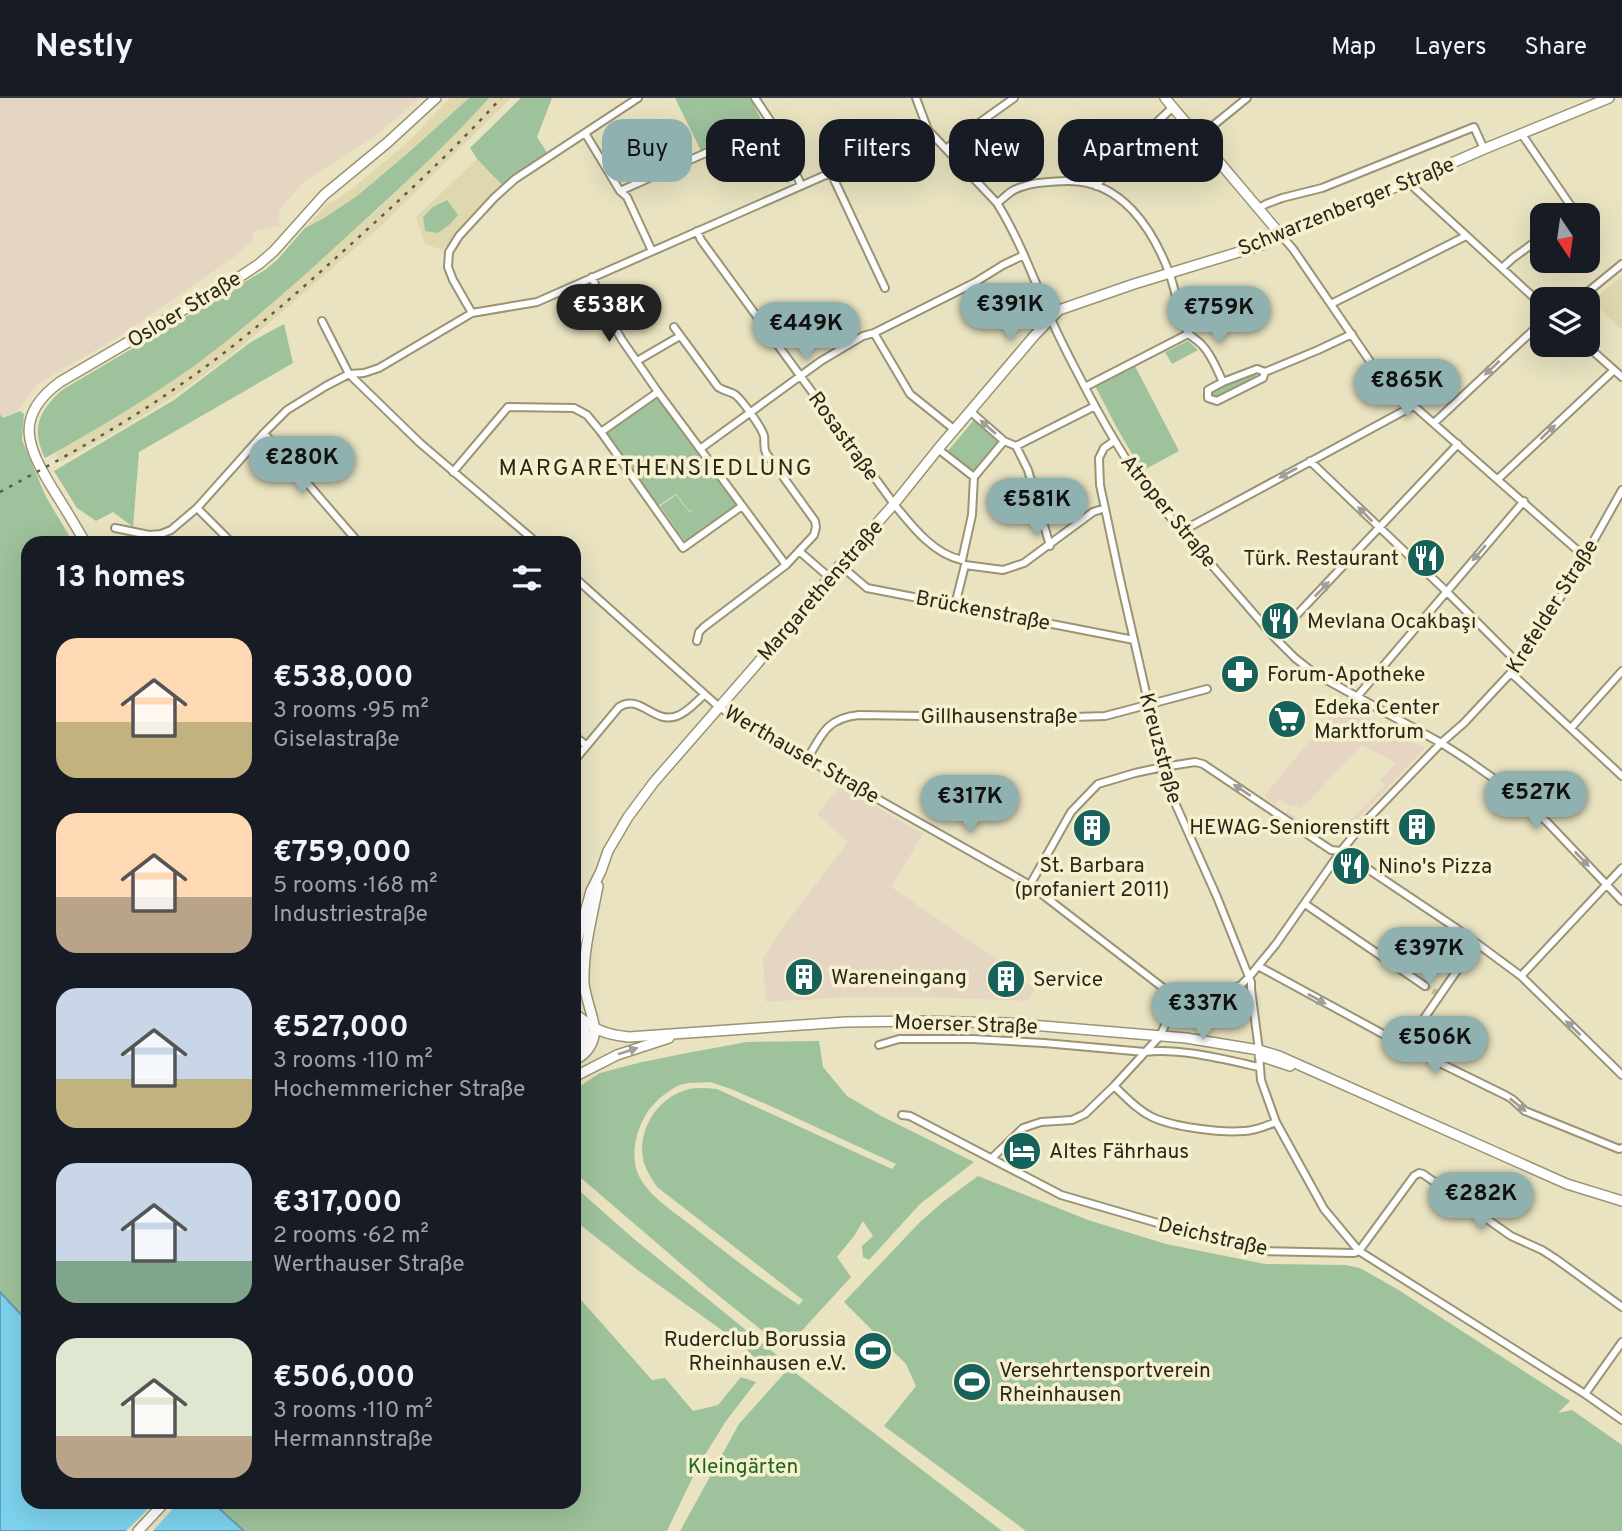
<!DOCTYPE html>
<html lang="en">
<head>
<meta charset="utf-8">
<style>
  :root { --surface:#171b24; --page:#20242c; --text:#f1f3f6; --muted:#9ea1a6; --line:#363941; --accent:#8fb2b0 }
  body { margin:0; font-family:Overpass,sans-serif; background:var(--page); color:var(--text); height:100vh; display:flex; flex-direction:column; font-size:26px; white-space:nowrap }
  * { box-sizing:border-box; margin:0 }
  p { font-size:23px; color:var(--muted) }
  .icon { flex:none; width:38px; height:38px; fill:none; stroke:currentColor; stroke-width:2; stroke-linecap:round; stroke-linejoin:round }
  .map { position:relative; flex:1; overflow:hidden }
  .side { position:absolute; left:21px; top:438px; width:560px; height:973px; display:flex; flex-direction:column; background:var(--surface); border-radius:21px; box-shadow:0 7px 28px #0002 }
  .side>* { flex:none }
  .top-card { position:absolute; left:602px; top:21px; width:665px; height:63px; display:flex; gap:14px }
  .needle { width:46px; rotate:167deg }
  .fabs { position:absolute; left:1530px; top:105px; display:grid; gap:14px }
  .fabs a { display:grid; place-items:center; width:70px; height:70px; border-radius:14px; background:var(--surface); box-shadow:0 7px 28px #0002; font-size:35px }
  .price { position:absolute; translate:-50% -60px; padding:0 16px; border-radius:24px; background:var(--accent); color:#111; font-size:23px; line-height:46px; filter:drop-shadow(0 2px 4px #0008) }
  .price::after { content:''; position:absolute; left:50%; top:42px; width:21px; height:16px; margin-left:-10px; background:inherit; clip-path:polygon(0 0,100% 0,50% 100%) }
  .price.on { background:#222; color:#fff }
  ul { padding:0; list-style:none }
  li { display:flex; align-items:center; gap:21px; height:175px; padding:0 35px }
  li span { display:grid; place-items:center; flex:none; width:196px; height:140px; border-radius:21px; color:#555 }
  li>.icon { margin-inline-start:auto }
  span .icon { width:84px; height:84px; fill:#fffc; stroke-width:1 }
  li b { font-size:30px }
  h2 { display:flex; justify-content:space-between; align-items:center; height:84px; padding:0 35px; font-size:30px }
  .tag { padding:0 24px; border-radius:21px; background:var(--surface); box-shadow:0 7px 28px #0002; font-size:24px; line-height:63px }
  .tag.on { background:var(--accent); color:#111 }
  header { display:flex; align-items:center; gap:42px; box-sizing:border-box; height:98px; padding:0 35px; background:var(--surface); border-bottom:2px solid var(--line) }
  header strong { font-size:33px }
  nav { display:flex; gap:38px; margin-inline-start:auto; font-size:24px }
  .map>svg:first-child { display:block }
  .commercial { fill:#e7d5c4; fill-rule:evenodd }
  .industrial { fill:#e5d6c3 }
  .built { fill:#dfd8ae }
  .green { fill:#9ec29c; fill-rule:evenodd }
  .water { fill:#7cd2ee; stroke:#639faf; stroke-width:2 }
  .pier { fill:#e9e3c1 }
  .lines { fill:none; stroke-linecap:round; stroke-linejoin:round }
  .street-tunnel { stroke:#c3bea0; stroke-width:6; stroke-dasharray:6 3; stroke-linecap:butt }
  .street-casing { stroke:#9a9474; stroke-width:10 }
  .secondary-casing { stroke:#9a9474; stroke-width:12 }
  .street { stroke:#fff; stroke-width:6 }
  .secondary { stroke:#fff; stroke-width:9 }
  .rail { stroke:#5d5a48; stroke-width:2.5; stroke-dasharray:3.5 7; stroke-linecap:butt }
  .oneway { fill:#9f9e98 }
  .labels { text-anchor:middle; stroke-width:7; stroke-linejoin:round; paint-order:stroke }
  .street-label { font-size:21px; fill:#2a281b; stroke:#f6f0ce }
  .poi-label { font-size:21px; fill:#2a281b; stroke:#f6f0ce; text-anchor:start }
  .park-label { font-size:21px; fill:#206522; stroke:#f6f0ce }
  .neighbourhood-label { font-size:23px; letter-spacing:2px; fill:#2a281b; stroke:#f6f0ce }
</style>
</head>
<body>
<header>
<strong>Nestly</strong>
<nav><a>Map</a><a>Layers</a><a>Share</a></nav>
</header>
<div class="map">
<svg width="1622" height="1433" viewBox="0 0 1622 1433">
  <rect width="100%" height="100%" fill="#e9e3c1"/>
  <!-- commercial -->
  <path class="commercial" d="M1341,605L1425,650L1339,741L1321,729L1317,736L1286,716L1290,708L1279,701L1275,707L1264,698ZM1362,647L1396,665L1380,682L1385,687L1336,737L1316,722L1311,729L1288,714L1293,706L1301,711Z"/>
  <!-- industrial -->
  <path class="industrial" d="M0,0H420L374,39L305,83L282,108L279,115V123L282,127L253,134L252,143L237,157L117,240L66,269L36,288L17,313L3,320L0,316Z
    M840,688L923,736L891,789L1004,866L1032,889L1035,892L1027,903L929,899H849L766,904L763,861L781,832L848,744L817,716Z"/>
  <!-- built -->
  <path class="built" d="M450,0H469L408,55L357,98L324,120L305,130L329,104L331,105L353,90L409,43Z
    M489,0H511L384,125L290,207L236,253L179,295L144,317L75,357L60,364L55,355L134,308L168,285L243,230L302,179L381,108L457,34Z
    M477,61L502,87L471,118L442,152L425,146L416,119Z
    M1622,178V232L1591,203Z"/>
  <!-- green -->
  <path class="green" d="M469,0H489C448,46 402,88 356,130C304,178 251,226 194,268C146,302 96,332 45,360C31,330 38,314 62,292L265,172L278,161L305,130L324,120L357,98L408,55Z
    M521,0H552L537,39L548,56L504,89L477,61L470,50Z
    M675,0H750L764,27L702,55Z
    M769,33L773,34L793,77L794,82L787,85L784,80L779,82L759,37Z
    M447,102L458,117L450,126L438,135L425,133L423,119L433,109Z
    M284,226L293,265L139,354L133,429L113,414L96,423L77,410L54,373L174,302L251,244Z
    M1188,243L1198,252L1172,266L1165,254Z
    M1135,268L1179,353L1142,373L1117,330L1095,288Z
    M1255,276L1258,281L1218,300L1211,299L1213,293Z
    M657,299L737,408L686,445L660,408L676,397L689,414L694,411L689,413L676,396L658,408L605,335Z
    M20,313L24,316L22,342L46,399L73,444H28V1233L0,1204V316L3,320Z
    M974,322L999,345L974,375H971L947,354Z
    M819,943L823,969L847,998L881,1018L974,1064L920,1106L869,1162L863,1159L862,1148L873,1138L863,1123L854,1138L837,1159L851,1179L785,1251L708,1189L574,1074V992L600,975L638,965L687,955L747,944ZM710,984L731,991L766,1006L896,1066L892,1071L717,991C705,990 694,989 683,993C655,1003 636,1035 644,1065C647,1074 652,1081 657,1089L803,1202L799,1207C762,1183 726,1155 692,1128C673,1113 649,1099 638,1076C631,1060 635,1036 644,1020C651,1006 668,991 683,986C691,984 702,985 710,984Z
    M978,1078L1088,1122L1166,1146L1265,1166L1345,1167L1360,1170L1397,1191L1570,1303L1558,1315L1572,1312L1622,1347V1433H1026L884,1328L916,1288L906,1266L844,1204L920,1124L944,1103Z
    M574,1088L634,1141L778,1258L761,1274L754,1269L756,1261L740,1245L639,1173L574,1122Z
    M574,1194L652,1282L665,1280L693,1313L718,1307L741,1279L756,1284L726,1323L698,1368L667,1433H234L202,1404H574Z
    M789,1270L1002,1433H680L739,1326Z"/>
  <!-- water -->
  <path class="water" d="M0,1194L28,1224V1404H212L244,1433H0Z"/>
  <!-- pier -->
  <path class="pier" d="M155,1404H179L153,1433H126Z"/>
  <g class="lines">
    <!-- street-tunnel -->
    <path class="street-tunnel" d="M1425,888L1437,895"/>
    <defs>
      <path id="street" d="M755,0L777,33L801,87
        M916,0L928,32L997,105C1020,142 1034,182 1051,221C1059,239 1068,257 1077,274C1099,317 1122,359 1151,397L1275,540L1295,560L1314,575L1441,645L1466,661L1500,685L1547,724L1622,803
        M585,35L620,93L627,99L652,153
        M1521,35L1575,114L1570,117
        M1199,39L1247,0
        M946,51L972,30L1014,0
        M831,75L885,190
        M1408,84L1542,207
        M1096,88L1120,59L1173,9
        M620,93L771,26
        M997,105C1003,101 1008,95 1014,92C1030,84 1049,84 1066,83C1121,81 1153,131 1170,177C1176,194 1179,217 1187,233C1190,239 1198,242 1202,247C1212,257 1217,272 1223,284
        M1259,110L1266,106L1282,100L1322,90L1474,29L1484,51
        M697,133L701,142L894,406C912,428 933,456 962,462
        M1280,136L1293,151L1380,278L1585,459
        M1502,170L1513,160L1542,139
        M592,179L610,221L622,242L658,294L786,467
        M1579,201L1622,166
        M1331,206L1466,138
        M472,215L453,182L448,169L449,154L459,138L494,100L515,81L638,0
        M322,223L349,276L420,345L536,444
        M674,229L718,289C724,293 728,293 734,296C741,300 762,330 764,338C765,344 763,348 766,355L815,423L816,429L814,437L786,467L704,529L699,534L697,543
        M874,235L910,296L955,332
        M1586,247L1622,279
        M637,263L680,238
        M1265,274L1263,280L1217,303L1208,300V292L1223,284L1257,271L1265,274L1318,252L1352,236
        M1085,289L1188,236
        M971,314L1004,343L1016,348
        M1434,325L1542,224
        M601,334L658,294
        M264,335L358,444
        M1114,343L1104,350L1099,360L1100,387L1120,481L1163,669L1167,687L1217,799L1251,884V891L1259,952
        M1016,348L1028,372L1050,448
        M1016,348L1095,308
        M700,351L821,263L863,238L874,235L974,185L1003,167L1024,157
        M938,351L974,379L1004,343
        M1310,363L1447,494L1519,566
        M453,374L508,309L574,310L587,317L601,334L683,450L742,408
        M1498,381L1614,272
        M197,410L231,444
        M115,430L149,437L161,436L171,432L197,410L264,335L287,312L326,288L349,276L364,275L379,270L472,215L537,204L928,32
        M1182,433L1413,308
        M799,453L829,479
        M962,462L972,417L974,379
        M840,467L867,490L1134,542
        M965,467L1003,472L1024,465L1093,414L1105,410
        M574,479L719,609L766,638L1030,787L1175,899L1180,910
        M955,507L965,467
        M1275,540L1458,346
        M1511,575L1622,678
        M1356,600L1524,403
        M1571,630L1622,573
        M574,638L586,647
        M808,660C822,635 828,620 859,617L1043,620L1105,618L1207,591
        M574,663L619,609C640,595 654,627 677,618C688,614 696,604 704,597
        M1030,787L1071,714L1098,686L1135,675L1163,669L1195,664L1203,666L1331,752L1341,753L1456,830L1521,878L1622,977
        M1305,806L1425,888
        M1258,868L1405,948L1505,997L1512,1001L1525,1013L1619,1051L1622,1050
        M1521,878L1622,770
        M879,947L899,941H973L1044,945L1145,954C1177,949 1227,962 1259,969
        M1405,948L1476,845
        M1259,957L1261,982L1276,1024L1324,1111L1359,1153L1414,1078L1419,1075L1423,1076L1511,1138L1542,1152L1556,1161L1622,1209
        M1114,988C1126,999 1137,1012 1152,1019C1173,1029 1221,1035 1244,1033C1255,1033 1266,1028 1276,1024
        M902,1017L910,1018L1061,1097L1192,1135L1259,1153L1354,1155L1359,1153L1585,1296L1622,1322
        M992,1060L1023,1030L1041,1024L1072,1022L1085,1016L1114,988L1160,938L1167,923L1174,914L1180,910L1193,908L1213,900L1241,887L1249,879L1276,846L1341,753L1363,726L1441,645L1464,625L1519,566L1576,474L1622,392
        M1585,1296L1622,1244"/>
      <path id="secondary" d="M1165,0L1280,136
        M85,444C75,427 65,410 54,393C28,350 12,319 60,284L241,178L259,166L274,153L324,97L387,45L436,0
        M574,854L591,793L601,773L608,753L628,719L654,684L756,567L840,467L894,406L938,351L1034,238L1059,212L1134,186L1262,147L1295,129L1408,84L1484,51L1609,0
        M574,915C595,931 601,936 629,939L845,924L920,923L1007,925L1186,940L1259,952L1279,958L1567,1086L1622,1103
        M574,954C585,945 588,937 583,924
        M1260,958L1290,968
        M574,962C584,958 592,949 594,938C597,925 585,901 584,885C583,852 592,820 598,788
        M574,979L617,957L669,940
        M138,1433L165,1404"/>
    </defs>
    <!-- street casing -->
    <use href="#street" class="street-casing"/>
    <!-- secondary casing -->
    <use href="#secondary" class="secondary-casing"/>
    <!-- street -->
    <use href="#street" class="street"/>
    <!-- secondary -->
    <use href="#secondary" class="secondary"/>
    <!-- rail -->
    <path class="rail" d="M0,394C59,362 118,330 173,292C236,249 293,199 349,148C402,100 454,52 501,0"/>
  </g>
  <!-- one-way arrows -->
  <defs><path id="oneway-solid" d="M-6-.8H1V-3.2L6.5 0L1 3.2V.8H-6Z" transform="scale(1.75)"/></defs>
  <g class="oneway">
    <use href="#oneway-solid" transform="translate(1492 270) rotate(137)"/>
    <use href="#oneway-solid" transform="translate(988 329) rotate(-139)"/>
    <use href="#oneway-solid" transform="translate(1548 334) rotate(-43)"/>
    <use href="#oneway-solid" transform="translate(1288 375) rotate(151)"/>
    <use href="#oneway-solid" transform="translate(1365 416) rotate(-135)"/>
    <use href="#oneway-solid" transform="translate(1479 455) rotate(131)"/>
    <use href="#oneway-solid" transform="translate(1322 491) rotate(-46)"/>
    <use href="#oneway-solid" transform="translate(1242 692) rotate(-146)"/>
    <use href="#oneway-solid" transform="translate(1582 761) rotate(46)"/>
    <use href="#oneway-solid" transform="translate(1317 901) rotate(29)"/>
    <use href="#oneway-solid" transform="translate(1573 930) rotate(-136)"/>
    <use href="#oneway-solid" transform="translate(628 953) rotate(-18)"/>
    <use href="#oneway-solid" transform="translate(1518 1007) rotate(39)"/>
  </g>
  <!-- icons -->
  <defs>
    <symbol id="restaurant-disc" viewBox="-11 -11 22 22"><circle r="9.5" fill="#17625a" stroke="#f6f0ce"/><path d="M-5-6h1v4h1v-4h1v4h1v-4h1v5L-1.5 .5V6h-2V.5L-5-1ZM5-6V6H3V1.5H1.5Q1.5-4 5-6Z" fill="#fff"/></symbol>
    <symbol id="pharmacy-disc" viewBox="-11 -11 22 22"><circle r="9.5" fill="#17625a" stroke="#f6f0ce"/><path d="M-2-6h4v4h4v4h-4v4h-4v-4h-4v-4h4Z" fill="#fff"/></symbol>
    <symbol id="supermarket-disc" viewBox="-11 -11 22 22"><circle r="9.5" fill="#17625a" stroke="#f6f0ce"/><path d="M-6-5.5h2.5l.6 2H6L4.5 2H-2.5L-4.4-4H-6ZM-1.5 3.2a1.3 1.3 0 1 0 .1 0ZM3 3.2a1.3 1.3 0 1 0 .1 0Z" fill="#fff"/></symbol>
    <symbol id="building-disc" viewBox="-11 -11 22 22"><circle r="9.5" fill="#17625a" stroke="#f6f0ce"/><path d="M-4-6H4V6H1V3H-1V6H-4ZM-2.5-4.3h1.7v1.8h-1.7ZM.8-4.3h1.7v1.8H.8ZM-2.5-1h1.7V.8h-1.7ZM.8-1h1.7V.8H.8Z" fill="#fff"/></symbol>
    <symbol id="hotel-disc" viewBox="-11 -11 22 22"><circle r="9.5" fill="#17625a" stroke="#f6f0ce"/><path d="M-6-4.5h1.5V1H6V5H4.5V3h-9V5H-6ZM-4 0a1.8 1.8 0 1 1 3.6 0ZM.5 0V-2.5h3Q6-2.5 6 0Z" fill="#fff"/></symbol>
    <symbol id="stadium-disc" viewBox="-11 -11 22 22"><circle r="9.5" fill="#17625a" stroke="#f6f0ce"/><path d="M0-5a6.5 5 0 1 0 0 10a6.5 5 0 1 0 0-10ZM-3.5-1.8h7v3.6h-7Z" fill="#fff"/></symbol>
  </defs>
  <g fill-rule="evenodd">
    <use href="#restaurant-disc" x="1404" y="438" width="44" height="44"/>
    <use href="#restaurant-disc" x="1258" y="501" width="44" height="44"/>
    <use href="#pharmacy-disc" x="1218" y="554" width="44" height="44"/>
    <use href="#supermarket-disc" x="1265" y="599" width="44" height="44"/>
    <use href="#building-disc" x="1395" y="707" width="44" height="44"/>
    <use href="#building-disc" x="1070" y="708" width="44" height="44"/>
    <use href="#restaurant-disc" x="1329" y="746" width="44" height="44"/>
    <use href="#building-disc" x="782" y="857" width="44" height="44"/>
    <use href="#building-disc" x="984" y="859" width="44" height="44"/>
    <use href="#hotel-disc" x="1000" y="1031" width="44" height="44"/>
    <use href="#stadium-disc" x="851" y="1231" width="44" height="44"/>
    <use href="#stadium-disc" x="950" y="1262" width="44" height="44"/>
  </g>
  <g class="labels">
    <!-- street labels -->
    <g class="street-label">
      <text transform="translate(1346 108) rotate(-22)" y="7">Schwarzenberger Straße</text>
      <text transform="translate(184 211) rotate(-31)" y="7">Osloer Straße</text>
      <text transform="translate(844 338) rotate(54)" y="7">Rosastraße</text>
      <text transform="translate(1169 413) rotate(51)" y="7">Atroper Straße</text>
      <text transform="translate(820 492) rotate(-49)" y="7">Margarethenstraße</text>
      <text transform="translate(1552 508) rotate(-58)" y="7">Krefelder Straße</text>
      <text transform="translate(983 512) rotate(11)" y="7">Brückenstraße</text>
      <text x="999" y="625">Gillhausenstraße</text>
      <text transform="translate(1161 650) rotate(75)" y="7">Kreuzstraße</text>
      <text transform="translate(802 656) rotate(30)" y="7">Werthauser Straße</text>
      <text transform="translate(966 926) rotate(2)" y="7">Moerser Straße</text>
      <text transform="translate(1213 1138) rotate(13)" y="7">Deichstraße</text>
    </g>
    <!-- poi labels -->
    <g class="poi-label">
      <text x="1399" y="467" text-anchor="end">Türk. Restaurant</text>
      <text x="1307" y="530">Mevlana Ocakbaşı</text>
      <text x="1267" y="583">Forum-Apotheke</text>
      <text x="1314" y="616">Edeka Center<tspan x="1314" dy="24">Marktforum</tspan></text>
      <text x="1390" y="736" text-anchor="end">HEWAG-Seniorenstift</text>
      <text x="1092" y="774" text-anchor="middle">St. Barbara<tspan x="1092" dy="24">(profaniert 2011)</tspan></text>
      <text x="1378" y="775">Nino's Pizza</text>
      <text x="831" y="886">Wareneingang</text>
      <text x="1033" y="888">Service</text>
      <text x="1049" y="1060">Altes Fährhaus</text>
      <text x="846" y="1248" text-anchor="end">Ruderclub Borussia<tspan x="846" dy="24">Rheinhausen e.V.</tspan></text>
      <text x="999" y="1279">Versehrtensportverein<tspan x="999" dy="24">Rheinhausen</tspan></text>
    </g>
    <!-- park labels -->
    <g class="park-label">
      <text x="743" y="1375">Kleingärten</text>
    </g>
    <!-- neighbourhood labels -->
    <g class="neighbourhood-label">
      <text x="656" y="377">MARGARETHENSIEDLUNG</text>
    </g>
  </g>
</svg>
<div class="fabs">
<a><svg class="needle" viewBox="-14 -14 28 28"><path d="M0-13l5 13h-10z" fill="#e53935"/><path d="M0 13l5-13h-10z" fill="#9ea1a6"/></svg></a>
<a><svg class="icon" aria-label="layers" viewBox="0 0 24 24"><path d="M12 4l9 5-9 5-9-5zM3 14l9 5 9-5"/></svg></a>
</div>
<b class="price" style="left:1010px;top:245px">€391K</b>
<b class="price on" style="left:609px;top:246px">€538K</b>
<b class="price" style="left:1219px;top:248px">€759K</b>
<b class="price" style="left:806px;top:264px">€449K</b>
<b class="price" style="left:1407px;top:321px">€865K</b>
<b class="price" style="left:302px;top:398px">€280K</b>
<b class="price" style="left:1037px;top:440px">€581K</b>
<b class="price" style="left:1536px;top:733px">€527K</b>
<b class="price" style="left:970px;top:737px">€317K</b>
<b class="price" style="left:1429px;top:889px">€397K</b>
<b class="price" style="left:1203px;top:944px">€337K</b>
<b class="price" style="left:1435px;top:978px">€506K</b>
<b class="price" style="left:1481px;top:1134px">€282K</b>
<div class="top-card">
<a class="tag on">Buy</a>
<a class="tag">Rent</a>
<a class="tag">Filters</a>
<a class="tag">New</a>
<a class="tag">Apartment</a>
</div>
<section class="side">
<h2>13 homes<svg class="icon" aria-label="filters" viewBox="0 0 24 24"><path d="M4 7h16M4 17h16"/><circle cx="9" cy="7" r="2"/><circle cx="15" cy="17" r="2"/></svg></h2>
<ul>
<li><span style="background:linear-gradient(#ffd9b3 60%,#c2b280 0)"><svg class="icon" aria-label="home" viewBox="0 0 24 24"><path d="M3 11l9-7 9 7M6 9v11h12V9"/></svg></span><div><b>€538,000</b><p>3 rooms · 95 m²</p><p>Giselastraße</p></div></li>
<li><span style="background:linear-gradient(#ffd9b3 60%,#b9a48a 0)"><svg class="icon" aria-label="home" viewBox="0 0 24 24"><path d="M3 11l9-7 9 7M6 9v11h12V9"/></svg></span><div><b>€759,000</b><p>5 rooms · 168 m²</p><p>Industriestraße</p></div></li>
<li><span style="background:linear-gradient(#c9d6e8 65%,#c2b280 0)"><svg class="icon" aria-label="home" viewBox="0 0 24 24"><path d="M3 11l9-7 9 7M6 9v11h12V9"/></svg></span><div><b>€527,000</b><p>3 rooms · 110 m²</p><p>Hochemmericher Straße</p></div></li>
<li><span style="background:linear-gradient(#c9d6e8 70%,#7fa58c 0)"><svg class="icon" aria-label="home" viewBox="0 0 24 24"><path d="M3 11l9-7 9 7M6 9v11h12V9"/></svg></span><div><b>€317,000</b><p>2 rooms · 62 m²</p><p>Werthauser Straße</p></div></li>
<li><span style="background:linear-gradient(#dfe7d0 70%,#b9a48a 0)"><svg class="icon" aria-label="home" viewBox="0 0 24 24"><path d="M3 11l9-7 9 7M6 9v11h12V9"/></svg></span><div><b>€506,000</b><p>3 rooms · 110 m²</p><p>Hermannstraße</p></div></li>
</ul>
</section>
</div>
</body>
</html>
